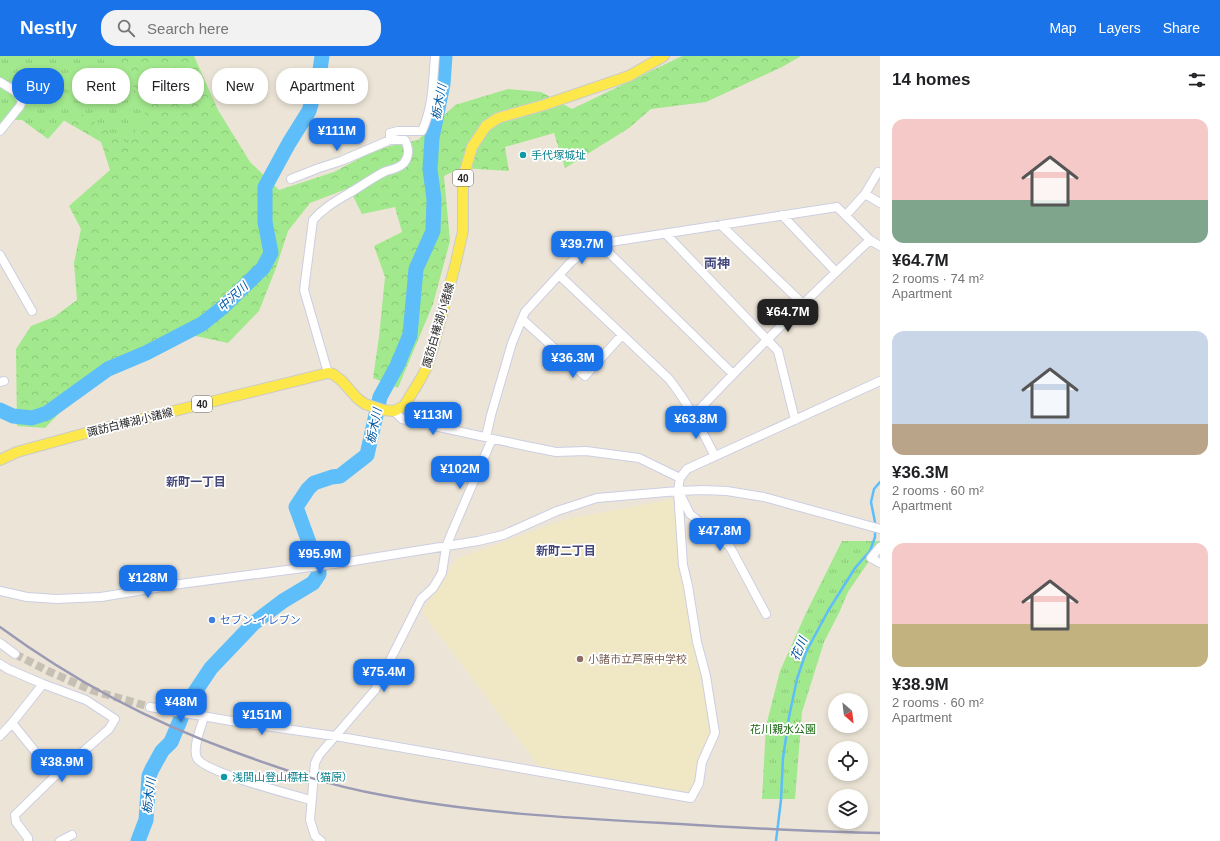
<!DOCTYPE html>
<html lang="en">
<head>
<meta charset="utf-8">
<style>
  :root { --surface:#fff; --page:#f2f2f2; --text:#202124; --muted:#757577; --accent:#1a73e8 }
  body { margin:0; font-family:Arial,"Noto Sans JP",sans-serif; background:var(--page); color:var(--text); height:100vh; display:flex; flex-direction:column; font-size:15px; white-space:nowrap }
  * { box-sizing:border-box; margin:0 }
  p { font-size:13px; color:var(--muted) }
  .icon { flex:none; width:22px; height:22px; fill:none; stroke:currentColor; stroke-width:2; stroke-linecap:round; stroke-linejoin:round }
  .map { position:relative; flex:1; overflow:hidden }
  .side { display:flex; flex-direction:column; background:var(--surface); width:340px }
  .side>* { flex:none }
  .hud { position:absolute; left:12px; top:12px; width:380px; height:36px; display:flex; gap:8px }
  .needle { width:26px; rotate:152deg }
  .tools { position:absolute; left:828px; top:637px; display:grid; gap:8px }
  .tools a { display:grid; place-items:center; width:40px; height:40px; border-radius:50%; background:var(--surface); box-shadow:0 2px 6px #0003; font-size:20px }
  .price { position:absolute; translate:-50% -34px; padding:0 9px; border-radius:8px; background:var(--accent); color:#fff; font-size:13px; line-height:26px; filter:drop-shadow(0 1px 2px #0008) }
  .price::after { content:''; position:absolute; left:50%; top:24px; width:12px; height:9px; margin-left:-6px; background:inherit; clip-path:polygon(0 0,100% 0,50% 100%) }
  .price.on { background:#222; color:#fff }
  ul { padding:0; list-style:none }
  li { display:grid; align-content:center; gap:8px; height:212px; padding:0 12px }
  li span { display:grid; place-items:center; height:124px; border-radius:12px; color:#555 }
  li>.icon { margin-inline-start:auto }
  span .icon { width:72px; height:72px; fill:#fffc; stroke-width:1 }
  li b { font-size:17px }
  h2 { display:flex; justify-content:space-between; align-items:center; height:48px; padding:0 12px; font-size:17px }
  .tag { padding:0 14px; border-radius:16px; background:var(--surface); box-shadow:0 2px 6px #0003; font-size:14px; line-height:36px }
  .tag.on { background:var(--accent); color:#fff }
  header { display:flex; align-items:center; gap:24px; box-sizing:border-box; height:56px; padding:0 20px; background:var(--accent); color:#fff }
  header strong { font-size:19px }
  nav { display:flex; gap:22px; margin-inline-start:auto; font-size:14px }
  .search { width:280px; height:36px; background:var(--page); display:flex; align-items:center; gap:10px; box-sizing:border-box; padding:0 14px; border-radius:16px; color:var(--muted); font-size:15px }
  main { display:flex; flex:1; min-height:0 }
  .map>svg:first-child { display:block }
  .education { fill:#f0e7c4 }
  .forest { fill:url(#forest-crowns) }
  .park { fill:url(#park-tufts) }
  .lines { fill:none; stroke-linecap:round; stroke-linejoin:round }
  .stream { stroke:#5ebef9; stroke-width:2.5 }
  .river { stroke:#5ebef9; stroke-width:15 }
  .minor-tunnel { stroke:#c5bfb4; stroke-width:8; stroke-dasharray:8 4; stroke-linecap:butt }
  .minor-casing { stroke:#cccee2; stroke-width:10 }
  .major-casing { stroke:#cbcbcb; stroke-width:12 }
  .minor { stroke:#fff; stroke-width:8 }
  .major { stroke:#fde84b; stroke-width:10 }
  .rail { stroke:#9a9ab4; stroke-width:2.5 }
  .culture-dot { fill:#0f9aa8; stroke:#fff; stroke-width:1.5 }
  .shop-dot { fill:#3f7fe0; stroke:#fff; stroke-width:1.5 }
  .education-dot { fill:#8d6e63; stroke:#fff; stroke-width:1.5 }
  .labels { text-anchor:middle; stroke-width:3.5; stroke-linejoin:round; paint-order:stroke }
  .shield { fill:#fff; stroke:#686868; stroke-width:1 }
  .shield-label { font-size:10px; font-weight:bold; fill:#272727 }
  .culture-label { font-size:11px; fill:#0d838f; stroke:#fff; text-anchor:start }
  .street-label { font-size:11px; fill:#272727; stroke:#fff }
  .shop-label { font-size:11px; fill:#366cbe; stroke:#fff; text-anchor:start }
  .education-label { font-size:11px; fill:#785e54; stroke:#fff; text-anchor:start }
  .park-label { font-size:11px; fill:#1a6912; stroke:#fff }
  .water-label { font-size:12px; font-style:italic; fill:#0158a2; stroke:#fff }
  .neighbourhood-label { font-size:12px; font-weight:bold; fill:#44487b; stroke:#fff }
  .quarter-label { font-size:13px; font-weight:bold; fill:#44487b; stroke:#fff }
</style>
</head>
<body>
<header>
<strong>Nestly</strong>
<div class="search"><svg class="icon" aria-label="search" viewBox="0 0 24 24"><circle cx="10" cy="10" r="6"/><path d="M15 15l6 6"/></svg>Search here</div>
<nav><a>Map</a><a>Layers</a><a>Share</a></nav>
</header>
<main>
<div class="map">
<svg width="880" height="785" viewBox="0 0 880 785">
  <defs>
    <pattern id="forest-crowns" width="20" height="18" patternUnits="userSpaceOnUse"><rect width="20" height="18" fill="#a2e88d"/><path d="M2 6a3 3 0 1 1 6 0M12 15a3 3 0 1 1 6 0" fill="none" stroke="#8cc77a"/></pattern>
    <pattern id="park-tufts" width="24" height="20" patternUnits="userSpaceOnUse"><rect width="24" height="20" fill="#a2e88d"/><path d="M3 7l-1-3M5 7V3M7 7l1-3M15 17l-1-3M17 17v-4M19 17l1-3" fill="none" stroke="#8cc77a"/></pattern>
  </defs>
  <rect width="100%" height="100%" fill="#ece5d7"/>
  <!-- education -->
  <path class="education" d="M678,435L688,530L715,677L691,742L544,717L422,556L456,503L567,463L673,443Z"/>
  <!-- forest -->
  <path class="forest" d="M0,0H194L218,54L250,106L279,134L334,116L370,97L390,90L418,84L455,49L508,33L541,36L572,53L682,0H801L782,11L706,46L651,53L629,72L565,112L554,77L505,91L509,115L461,112L444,120L450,185L433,248L398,332L373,322L379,281L385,221L374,190L402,176L395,151L362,158L349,132L310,147L288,175L276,212L259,255L228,287L177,276L108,307L45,372L17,370L16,293L31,270L54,261L77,244L74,207L81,173L69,150L110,114L101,86L39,50Z"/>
  <!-- park -->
  <path class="park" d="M0,0H120L146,60L127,87L74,53L48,83L22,64H3L0,68Z
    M842,485H880V489L848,536L839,557L824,586L802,656L795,743H762L766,670L780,615L806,557Z"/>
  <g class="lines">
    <!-- stream -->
    <path class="stream" d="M776,785L781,744L783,702L789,661L797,623L806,596L828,555L855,512L870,495L875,481V466L871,446L874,433L880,426"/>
    <!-- river -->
    <path class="river" d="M0,354L13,360L32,362L47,357L108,313L146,297L202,268L222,252L263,212L271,197L265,166V131L289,87L309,55L319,21L322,0
      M138,785L146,764L149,720L152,713L162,695L171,686L187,648L211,612L254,567L283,545L313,527L319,518V514L296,451L308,433L314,427L332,421L340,420L367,399L380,341L397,310L410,279L416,213L433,175L434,143L430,113L432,82L443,28L445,0"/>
    <!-- minor-tunnel -->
    <path class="minor-tunnel" d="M15,598L48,615L91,634L150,651"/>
    <defs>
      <path id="minor" d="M0,26L18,37L22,45L20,50L0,75
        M390,84V77L398,75H422C433,51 433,25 435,0
        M291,123L319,112L341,105L390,84H405C409,92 410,99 404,107C396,115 390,112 382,117C373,122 364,128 356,133C340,143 325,150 313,164L304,234L328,317
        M865,138L880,147
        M782,159L836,216
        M846,159L865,138L878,116
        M721,169L803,248
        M666,178L778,295L795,364
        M600,188L733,318
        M0,199L32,255
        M559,219L669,323C688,347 701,373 715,400
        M522,263L585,320L622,279
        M0,326L4,325
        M394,355L402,363L526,390L556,396L586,395L639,402L680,422
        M694,359C751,299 810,240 870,184
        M486,381L491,359L512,287L525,256L570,207L591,189L837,151L870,184L880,190
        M680,438L690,458L730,491L766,558
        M880,491L871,502L880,507
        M0,535L27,541L57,543L101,541L180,528L341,507L478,485L503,479L557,455L597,442L678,435L703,434L727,435L764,441L880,473
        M0,587L15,598
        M0,608L8,613L43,628L86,644L115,663L109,673L55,720L12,667
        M150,651L243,667L335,680L691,742L699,727L702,706L715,677L706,620L697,586L688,530L683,509L678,435L680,422L687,413L880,325
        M204,661C201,672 192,692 197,702C204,716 293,739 311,744
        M0,680L12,667L43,628
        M28,785V782L16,766L15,759L55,720
        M60,785L72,779
        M321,785L315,780L310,764L315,707L319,699L375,634L421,543L433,532L442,517L446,491L452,476L492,383"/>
      <path id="major" d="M0,404L17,396L97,374L328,317L333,318L342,325L358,343L365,348L383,354L394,355L404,350L420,324L427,311L434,288L455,210L463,175V122L472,91L486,70L498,62L544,49L629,20L664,0"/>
    </defs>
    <!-- minor casing -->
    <use href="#minor" class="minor-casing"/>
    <!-- major casing -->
    <use href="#major" class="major-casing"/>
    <!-- minor -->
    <use href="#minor" class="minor"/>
    <!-- major -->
    <use href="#major" class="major"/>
    <!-- rail -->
    <path class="rail" d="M0,571C71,623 149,665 232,695C281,713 330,730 382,739C475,757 569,762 663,767C735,771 808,776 880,777"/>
  </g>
  <!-- markers -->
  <g class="culture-dot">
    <circle cx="523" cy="99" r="4"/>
    <circle cx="224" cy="721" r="4"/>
  </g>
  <circle class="shop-dot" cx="212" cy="564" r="4"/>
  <circle class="education-dot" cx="580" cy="603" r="4"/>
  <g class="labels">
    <!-- shield labels -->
    <g class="shield">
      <rect x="453" y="114" width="20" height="16" rx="3"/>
      <rect x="192" y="340" width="20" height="16" rx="3"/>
    </g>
    <g class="shield-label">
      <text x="463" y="126">40</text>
      <text x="202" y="352">40</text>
    </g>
    <!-- culture labels -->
    <g class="culture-label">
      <text x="531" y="103">手代塚城址</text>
      <text x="232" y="725">浅間山登山標柱（猫原）</text>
    </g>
    <!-- street labels -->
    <g class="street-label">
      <text transform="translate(438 269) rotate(-74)" y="4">諏訪白樺湖小諸線</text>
      <text transform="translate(130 366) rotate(-14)" y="4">諏訪白樺湖小諸線</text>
    </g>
    <!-- shop labels -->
    <g class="shop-label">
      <text x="220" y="568">セブン-イレブン</text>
    </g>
    <!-- education labels -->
    <g class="education-label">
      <text x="588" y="607">小諸市立芦原中学校</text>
    </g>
    <!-- park labels -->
    <g class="park-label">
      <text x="783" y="677">花川親水公園</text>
    </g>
    <!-- water labels -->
    <g class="water-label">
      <text transform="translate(439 46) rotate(-79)" y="4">栃木川</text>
      <text transform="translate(233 241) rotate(-43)" y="4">中沢川</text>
      <text transform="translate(374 370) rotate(-78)" y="4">栃木川</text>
      <text transform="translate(799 593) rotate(-67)" y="4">花川</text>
      <text transform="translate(149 740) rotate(-83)" y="4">栃木川</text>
    </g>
    <!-- neighbourhood labels -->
    <g class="neighbourhood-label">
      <text x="196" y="430">新町一丁目</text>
      <text x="566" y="499">新町二丁目</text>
    </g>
    <!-- quarter labels -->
    <g class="quarter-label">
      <text x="717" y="212">両神</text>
    </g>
  </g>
</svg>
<div class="tools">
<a><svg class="needle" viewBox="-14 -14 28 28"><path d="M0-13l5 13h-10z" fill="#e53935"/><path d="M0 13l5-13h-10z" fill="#757577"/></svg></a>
<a><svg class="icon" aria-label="locate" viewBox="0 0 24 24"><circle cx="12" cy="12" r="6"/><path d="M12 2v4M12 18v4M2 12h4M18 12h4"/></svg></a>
<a><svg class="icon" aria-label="layers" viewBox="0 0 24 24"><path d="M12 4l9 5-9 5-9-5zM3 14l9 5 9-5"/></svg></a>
</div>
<b class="price" style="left:337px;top:96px">¥111M</b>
<b class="price" style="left:582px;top:209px">¥39.7M</b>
<b class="price on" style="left:788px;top:277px">¥64.7M</b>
<b class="price" style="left:573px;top:323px">¥36.3M</b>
<b class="price" style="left:433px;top:380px">¥113M</b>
<b class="price" style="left:696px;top:384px">¥63.8M</b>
<b class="price" style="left:460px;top:434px">¥102M</b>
<b class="price" style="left:720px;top:496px">¥47.8M</b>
<b class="price" style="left:320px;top:519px">¥95.9M</b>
<b class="price" style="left:148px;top:543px">¥128M</b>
<b class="price" style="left:384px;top:637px">¥75.4M</b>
<b class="price" style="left:181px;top:667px">¥48M</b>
<b class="price" style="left:262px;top:680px">¥151M</b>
<b class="price" style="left:62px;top:727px">¥38.9M</b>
<div class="hud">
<a class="tag on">Buy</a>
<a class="tag">Rent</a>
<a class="tag">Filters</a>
<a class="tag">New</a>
<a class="tag">Apartment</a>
</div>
</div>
<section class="side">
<h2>14 homes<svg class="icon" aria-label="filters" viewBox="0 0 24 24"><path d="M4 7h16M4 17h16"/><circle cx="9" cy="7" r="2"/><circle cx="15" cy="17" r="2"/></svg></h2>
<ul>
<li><span style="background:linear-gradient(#f6c9c9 65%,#7fa58c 0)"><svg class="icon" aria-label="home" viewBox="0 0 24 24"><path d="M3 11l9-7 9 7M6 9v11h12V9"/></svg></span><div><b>¥64.7M</b><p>2 rooms · 74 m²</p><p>Apartment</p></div></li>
<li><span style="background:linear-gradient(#c9d6e8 75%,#b9a48a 0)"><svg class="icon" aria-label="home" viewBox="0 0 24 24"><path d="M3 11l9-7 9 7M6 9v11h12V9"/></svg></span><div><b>¥36.3M</b><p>2 rooms · 60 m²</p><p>Apartment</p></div></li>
<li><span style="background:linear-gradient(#f6c9c9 65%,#c2b280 0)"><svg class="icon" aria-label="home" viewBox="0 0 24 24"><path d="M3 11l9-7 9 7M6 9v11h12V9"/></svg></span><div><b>¥38.9M</b><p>2 rooms · 60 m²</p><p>Apartment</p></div></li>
</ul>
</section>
</main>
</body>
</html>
